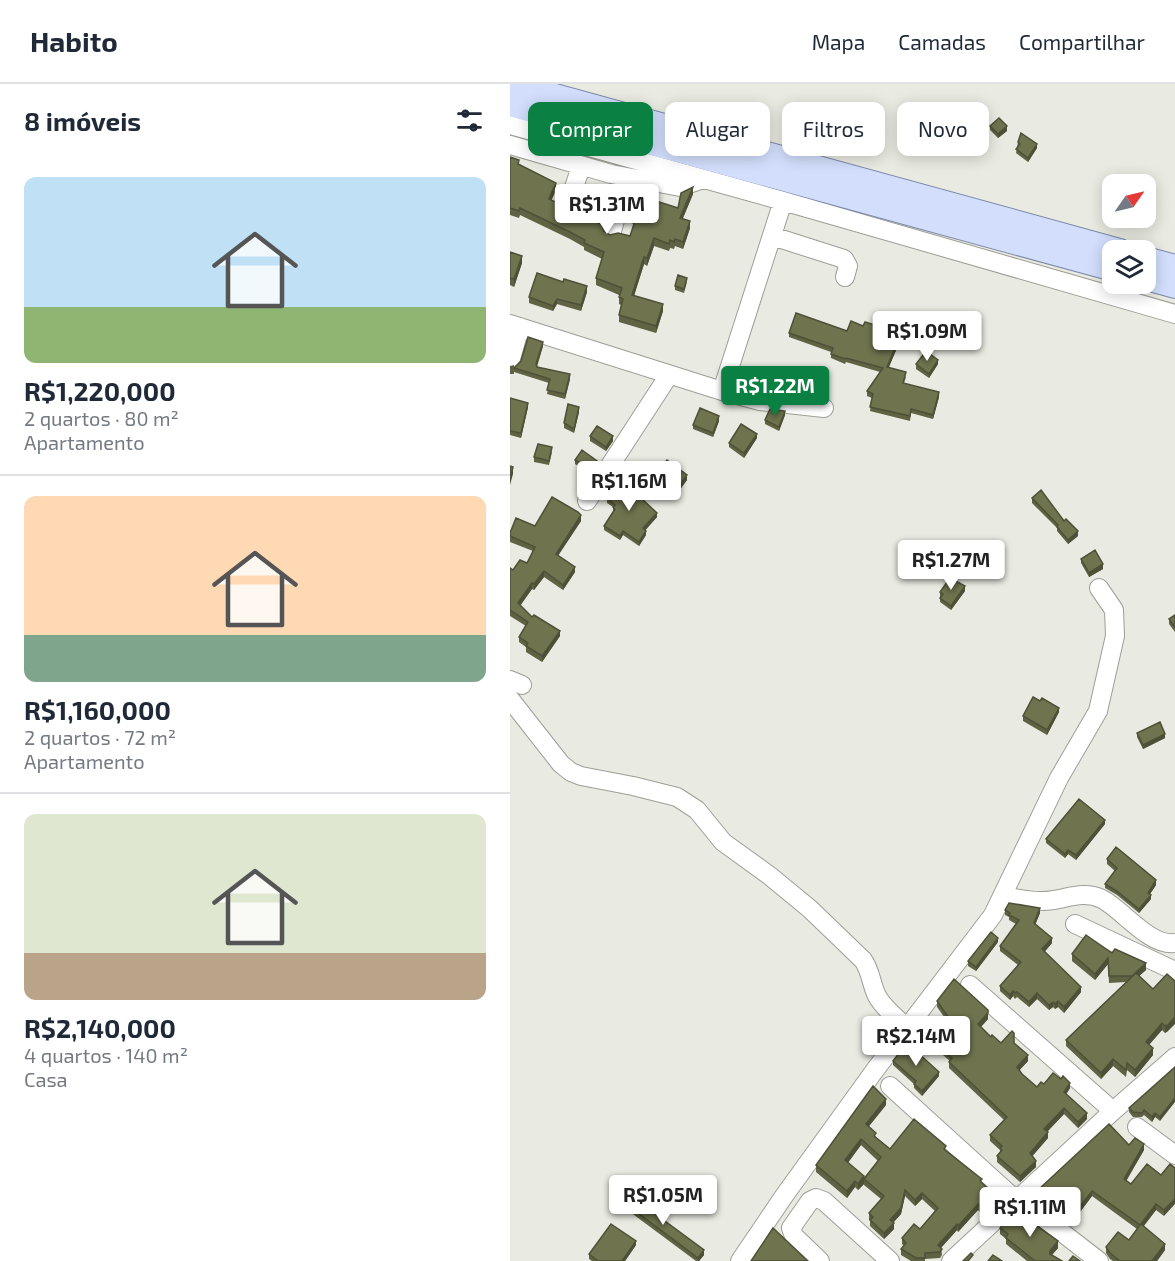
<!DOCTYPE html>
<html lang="pt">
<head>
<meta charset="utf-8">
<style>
  :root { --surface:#fff; --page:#f2f2f3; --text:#1f2937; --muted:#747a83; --line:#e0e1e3; --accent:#0b8043 }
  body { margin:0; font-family:"Exo 2",sans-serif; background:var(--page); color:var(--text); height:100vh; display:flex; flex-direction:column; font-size:22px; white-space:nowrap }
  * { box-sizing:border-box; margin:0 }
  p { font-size:20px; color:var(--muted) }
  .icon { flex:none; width:33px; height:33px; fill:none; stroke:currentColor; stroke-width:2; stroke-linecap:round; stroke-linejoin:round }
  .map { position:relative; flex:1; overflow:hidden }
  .sheet { display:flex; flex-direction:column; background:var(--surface); width:510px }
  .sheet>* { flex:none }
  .guide { position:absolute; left:18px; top:18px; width:556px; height:54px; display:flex; gap:12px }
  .needle { width:39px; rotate:56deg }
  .tools { position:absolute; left:592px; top:90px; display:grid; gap:12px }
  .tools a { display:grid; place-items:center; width:54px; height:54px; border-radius:12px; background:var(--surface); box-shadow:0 3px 15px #0003; font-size:30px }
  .price { position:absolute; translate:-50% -51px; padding:0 14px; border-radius:6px; background:#fff; color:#222; font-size:20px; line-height:39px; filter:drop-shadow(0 2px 3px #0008) }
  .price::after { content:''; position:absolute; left:50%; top:36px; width:18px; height:14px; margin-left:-9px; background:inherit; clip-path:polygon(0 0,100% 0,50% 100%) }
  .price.selected { background:var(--accent); color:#fff }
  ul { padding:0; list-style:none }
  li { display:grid; align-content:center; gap:12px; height:318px; padding:0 24px }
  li+li { border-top:2px solid var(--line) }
  li span { display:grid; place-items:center; height:186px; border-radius:12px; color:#555 }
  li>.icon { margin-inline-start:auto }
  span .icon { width:108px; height:108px; fill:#fffc; stroke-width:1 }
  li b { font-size:26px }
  h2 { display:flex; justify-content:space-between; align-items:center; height:72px; padding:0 24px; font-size:26px }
  .chip { padding:0 21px; border-radius:12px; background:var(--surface); box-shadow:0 3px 15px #0003; font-size:21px; line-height:54px }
  .chip.selected { background:var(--accent); color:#fff }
  header { display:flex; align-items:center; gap:36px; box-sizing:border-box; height:84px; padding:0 30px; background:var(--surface); border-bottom:2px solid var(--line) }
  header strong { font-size:28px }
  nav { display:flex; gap:33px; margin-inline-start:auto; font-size:21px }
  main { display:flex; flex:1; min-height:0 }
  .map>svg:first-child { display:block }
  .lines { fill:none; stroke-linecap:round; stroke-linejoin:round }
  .minor-casing { stroke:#9d9f96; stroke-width:20 }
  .major-casing { stroke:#7c89a9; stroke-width:24 }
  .minor { stroke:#fff; stroke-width:18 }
  .major { stroke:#d2defc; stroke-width:22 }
  .wall { fill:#5f6343; fill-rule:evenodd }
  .shaded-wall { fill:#4e5037 }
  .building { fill:#6f734e; stroke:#4e5037; stroke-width:1.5 }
</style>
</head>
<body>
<header>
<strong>Habito</strong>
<nav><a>Mapa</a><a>Camadas</a><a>Compartilhar</a></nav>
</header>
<main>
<section class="sheet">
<h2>8 imóveis<svg class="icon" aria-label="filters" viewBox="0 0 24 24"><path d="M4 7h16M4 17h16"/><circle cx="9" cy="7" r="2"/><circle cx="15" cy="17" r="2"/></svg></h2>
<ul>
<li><span style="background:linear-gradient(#bfe0f5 70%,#8fb573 0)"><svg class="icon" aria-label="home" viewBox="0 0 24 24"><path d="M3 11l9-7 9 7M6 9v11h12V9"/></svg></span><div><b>R$1,220,000</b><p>2 quartos · 80 m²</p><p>Apartamento</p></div></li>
<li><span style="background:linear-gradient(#ffd9b3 75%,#7fa58c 0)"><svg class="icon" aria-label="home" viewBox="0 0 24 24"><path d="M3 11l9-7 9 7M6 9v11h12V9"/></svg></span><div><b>R$1,160,000</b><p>2 quartos · 72 m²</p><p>Apartamento</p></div></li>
<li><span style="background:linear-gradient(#dfe7d0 75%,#b9a48a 0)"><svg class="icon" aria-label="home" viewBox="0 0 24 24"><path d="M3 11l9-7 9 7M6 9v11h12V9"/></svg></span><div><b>R$2,140,000</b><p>4 quartos · 140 m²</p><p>Casa</p></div></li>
</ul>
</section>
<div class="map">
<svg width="665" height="1177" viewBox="0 0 665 1177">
  <rect width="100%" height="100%" fill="#e9eae1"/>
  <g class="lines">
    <defs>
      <path id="minor" d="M0,41L273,117L665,230
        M0,61L101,90L170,103L193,95
        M60,116L71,82
        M102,147L117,93
        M262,152L334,175L338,182L335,193
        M0,240L212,307L250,317L314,324
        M0,278L10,243
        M212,307L273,117
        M77,417L159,291
        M0,596L12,601
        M0,615L51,680L61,688L71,692L123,702L167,713L187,726L213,758L260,792L300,825L353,876C361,887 361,900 367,912C374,925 387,934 397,944
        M492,812C505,814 520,818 533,817C553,817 572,805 592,815C612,825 640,863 665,859
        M565,840L665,887
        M460,901L603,1027
        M380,1002L507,1117
        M627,1043L665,1071
        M532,1133L589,1177
        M230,1177L274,1112L365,986L483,831L549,694L588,627L605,552L604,526L589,504
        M310,1177L284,1152L281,1144L300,1117L306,1114L314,1117L380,1177
        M441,1177L603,1027L665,973"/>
      <path id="major" d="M5,0L610,166
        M0,21L603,186
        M636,174L665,182
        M636,195L665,203"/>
    </defs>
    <!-- minor casing -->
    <use href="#minor" class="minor-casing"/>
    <!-- major casing -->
    <use href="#major" class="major-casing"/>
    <!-- minor -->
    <use href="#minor" class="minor"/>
    <!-- major -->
    <use href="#major" class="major"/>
  </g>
  <!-- wall -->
  <path class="wall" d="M480,42L497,47L488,54L480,46Z
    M508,58L527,64L518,78L506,69Z
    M0,73L46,106L41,116L100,151L120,152L124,140L116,137V130L148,120L168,124L183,110L173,134L180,144L173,165L165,162L164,165L160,164L159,167L144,162L137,182L134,180L124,212L153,227L146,249L109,238V231L111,221L109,220V211L86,201V194L92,175L74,166V163L60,155L10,131L9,134L0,131Z
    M0,168L12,179L4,203L0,201Z
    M53,198L77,208L71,227L47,220L43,227L19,219V213Z
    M177,198L174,209L165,206V202Z
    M353,242H368L392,249L391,250L394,255L390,265L387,264L378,284L396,293L394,299L429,313L423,335L401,329L400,337L360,327L362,314L357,312V307L370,288L336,278L335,280L321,274V268L279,253V249L337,247Z
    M33,262L27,283L60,295L55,315L37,310L39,299L4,288V284Z
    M406,280H428L419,294L406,285Z
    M4,281V290H0V282Z
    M0,314L18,323L11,354L0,351Z
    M69,328L64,349L54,344V339Z
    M275,331L269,347L255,340V336Z
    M209,337L203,353L183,345V341Z
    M80,352L103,357L96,367L80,357Z
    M247,354L234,374L219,363V359Z
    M42,368L39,381L24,378V373Z
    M65,376L87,381L81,390L65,380Z
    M141,396H177L162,416L141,401Z
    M97,414L132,416L147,433L135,446L136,451L129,462L113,451L110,456L94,446V442L103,428V423L97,419Z
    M522,414L554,437L568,452L558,460L547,447V444L522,419Z
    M71,437L48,471L65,488L53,506L34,493L24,506L22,505L10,521L22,533L50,552L32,578L16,568V563L9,558V553L16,542L0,532V484L3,486L17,479L23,467L0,458V449L25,442Z
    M571,475L593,485L579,493L571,479Z
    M455,507L441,526L430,518V508Z
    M665,531V548L659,540V535Z
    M549,628L537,651L513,637V632Z
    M627,649L655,654L633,665L627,653Z
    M595,740L566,776L558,770L555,774L536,759V755Z
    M597,775L646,801L640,810L641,815L629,829L607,811L595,804V800L605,787L597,780Z
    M495,826L530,829L525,840L542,859L534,868L571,908L554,929L548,923L545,925L543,923L539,926L527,915L519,923L507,913L505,915L503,912L500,916L490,907V902L508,881L490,867V862L506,840L499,836V833L495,831Z
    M488,858L466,887L458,882V877Z
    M602,869L636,886L629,892L658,947L655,949L652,946L639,961L643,971L625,993L617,986L616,993L603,982L591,995L556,962V956L616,898L599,899L598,880L585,896L562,877V870Z
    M427,917L478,935L471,943L481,953L491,959H504L518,977L509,986L512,990L527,1003L534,1000L560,1004L556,1010L577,1035L568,1044L554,1030L537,1048L538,1054L522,1072L526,1083L510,1098L487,1078V1072L490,1069V1066L480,1057V1051L494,1036L439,984V978L440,977L407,949V943L428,949L437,937L427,923Z
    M383,977L429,992L412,1012L404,1004V1000L383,981Z
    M665,983L650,1037L645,1033L642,1038L634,1031L632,1033H623L619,1028V1024Z
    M376,1021L358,1043L366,1053L380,1065L436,1067L472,1099L482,1114L470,1128L468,1126L448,1148L447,1146L431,1164L432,1171L430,1174L415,1175V1177H401L391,1171V1165L394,1162L392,1160V1154L410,1145L425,1127L412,1115L405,1122L395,1112L391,1130L383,1139L384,1145L374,1155L360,1142V1136H359V1129L371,1115L354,1101V1100L348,1106L345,1103L337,1114L306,1088V1081ZM351,1061L368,1077L354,1094L337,1079Z
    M619,1061L634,1066L616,1096L621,1100L651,1091L660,1080L654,1132L646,1126L634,1142L655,1166L647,1177H603L600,1175L596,1169V1163L619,1156L627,1145L582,1112L570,1128V1132L562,1141L527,1113V1107Z
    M112,1117L194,1171L189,1177H186L112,1122Z
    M490,1144L548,1164L542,1171L552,1177H517L496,1160V1155L490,1150Z
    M126,1161L115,1177H82L79,1175V1170Z"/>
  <!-- shaded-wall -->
  <path class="shaded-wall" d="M497,42V47L488,54V50Z
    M527,60V64L518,78V74Z
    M46,99V106L39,122V115Z
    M183,103V110L170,141V134Z
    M180,137V144L173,165V158Z
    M144,154V162L137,182V174Z
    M12,172V179L4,203V195Z
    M134,173V180L122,218V211Z
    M77,202V208L71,227V221Z
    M47,215V220L43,227V222Z
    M153,220V227L146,249V242Z
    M394,251V255L390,265V260Z
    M33,258V262L26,284V280Z
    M387,259V264L377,288V283Z
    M428,276V280L419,294V290Z
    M60,290V295L55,315V310Z
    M429,308V313L423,335V331Z
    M18,319V323L11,354V349Z
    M69,323V328L64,349V345Z
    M275,327V331L269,347V343Z
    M209,332V337L203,353V349Z
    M247,350V354L234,374V369Z
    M103,352V357L96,367V363Z
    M87,377V381L81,390V386Z
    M3,383V390L0,401V394Z
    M177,391V396L162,416V412Z
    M147,429V433L133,449V444Z
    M71,431V437L46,475V470Z
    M113,447V451L110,456V452Z
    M136,447V451L129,462V458Z
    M568,447V452L558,460V456Z
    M593,480V485L579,493V489Z
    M65,483V488L53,506V501Z
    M34,487V493L24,506V500Z
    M22,499V505L8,525V519Z
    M455,502V507L441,526V522Z
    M50,547V552L32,578V572Z
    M549,624V628L537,651V646Z
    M655,650V654L633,665V661Z
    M595,736V740L566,776V771Z
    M558,766V770L555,774V770Z
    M646,796V801L638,813V809Z
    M641,811V815L629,829V825Z
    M530,824V829L524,844V839Z
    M488,854V858L466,887V883Z
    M542,854V859L532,871V865Z
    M598,874V880L585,896V890Z
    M636,879V886L622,898V892Z
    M571,903V908L554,929V923Z
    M503,907V912L500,916V911Z
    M527,909V915L519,923V918Z
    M548,917V923L545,925V920Z
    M543,918V923L539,926V921Z
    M478,929V935L468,946V940Z
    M665,933V940L658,947L655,949V942Z
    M652,939V946L636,964V958Z
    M643,964V971L625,993V986Z
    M518,971V977L507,989V983Z
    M603,975V982L591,995V989Z
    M429,988V992L412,1012V1007Z
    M560,999V1004L554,1014V1008Z
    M665,1014V1018L650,1037V1033Z
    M376,1015V1021L356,1046V1040Z
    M554,1024V1030L534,1051V1045Z
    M577,1029V1035L568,1044V1038Z
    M645,1029V1033L642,1038V1033Z
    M538,1048V1054L520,1075V1069Z
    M351,1055V1061L335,1083V1076Z
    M634,1060V1066L614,1101V1095Z
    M526,1077V1083L510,1098V1092Z
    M354,1092V1100L348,1106V1100Z
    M345,1097V1103L337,1114V1107Z
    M395,1106V1112L391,1130L380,1142V1136Z
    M582,1107V1112L570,1128V1132L562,1141V1135L568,1125Z
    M482,1108V1114L470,1128V1122Z
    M412,1109V1115L405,1122V1116Z
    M665,1115V1120L654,1132V1126Z
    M468,1120V1126L448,1148V1142Z
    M646,1120V1126L631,1145V1140Z
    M384,1139V1145L374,1155V1149Z
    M447,1140V1146L428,1167V1161Z
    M126,1157V1161L115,1177H112Z
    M548,1157V1164L540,1173V1167Z
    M655,1160V1166L647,1177H642Z
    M194,1166V1171L189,1177H188V1174Z"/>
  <!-- building -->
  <path class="building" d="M489,34L497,42L488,50L480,42Z
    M511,49L527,60L518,74L506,65L510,60L508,58Z
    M0,73L9,76L8,80L46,99L39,115L91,140L94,147L100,151L108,149L120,152L126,134L116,130L122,109L148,120L149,118L168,124L171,109L183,103L170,134L180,137L173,158L165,155L164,158L160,156L159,160L144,154L137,174L134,173L122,211L153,220L146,242L109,231L113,215L109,213L112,204L86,194L94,168L74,159L75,156L60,148L10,124L9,127L0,124Z
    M0,168L12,172L4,195L0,194Z
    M27,189L53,198L54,195L77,202L71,221L47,215L43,222L19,213Z
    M168,191L177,194L174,205L165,202Z
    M286,229L337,247L341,237L353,242L355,238L368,242L369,238L382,242L383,240L392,244L389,249L394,251L390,260L387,259L377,283L396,288L393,299L429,308L423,331L401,325L400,332L360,323L363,310L357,307L373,284L336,274L335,275L321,270L323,264L279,249Z
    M18,253L33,258L26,280L27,283L60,290L55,310L37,306L40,295L4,284L11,277Z
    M416,267L428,276L419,290L406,280Z
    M0,314L18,319L11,349L0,347Z
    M58,320L69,323L64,345L54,339Z
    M190,324L209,332L203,349L183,341Z
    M260,325L275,327L269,343L255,336Z
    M231,340L247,350L234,369L219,359Z
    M87,342L103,352L96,363L80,352Z
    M28,360L42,363L39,377L24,373Z
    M72,366L87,377L81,386L65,376Z
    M157,376L177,391L162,412L141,396Z
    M0,382L3,383L0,394Z
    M111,396L132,413L131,414L147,429L133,444L136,447L129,458L113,447L110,452L94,442L105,425L103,423L105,421L97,414Z
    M531,406L554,437L556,435L568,447L558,456L547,443L548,441L522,414Z
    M42,413L68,428L71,431L46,470L65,483L53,501L34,487L24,500L22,499L8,519L22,533L24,531L50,547L32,572L16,562L18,559L9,553L18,538L0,526V484L3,486L10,476L17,479L25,463L0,452V449L6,434L25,442Z
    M585,466L593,480L579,489L571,475Z
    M440,494L455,502L441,522L430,514L433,510L430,508Z
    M665,531V543L659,535Z
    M523,613L530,617L532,614L549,624L537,646L513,632Z
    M650,638L655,650L633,661L627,649Z
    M569,715L595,736L566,771L558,766L555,770L536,755Z
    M606,763L646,796L638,809L641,811L629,825L607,807L595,800L607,784L597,775Z
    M499,819L530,824L524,839L542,854L532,865L571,903L554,923L548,917L545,920L543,918L539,921L527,909L519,918L507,908L505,909L503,907L500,911L490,902L511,878L490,862L509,836L499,831L500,829L495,826Z
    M481,848L488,854L466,883L458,877Z
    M576,851L602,869L605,865L636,879L622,892H599L598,874L585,890L562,870Z
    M626,889L643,905L657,890L665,897V933L658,941L655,942L652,939L636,958L643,964L625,986L617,979L616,986L603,975L591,989L556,956Z
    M444,895L478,926V929L468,940L481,953L482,951L491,959L502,947L504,949V959L518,971L507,983L512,990L527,1003L531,998L534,1000L543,989L551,995L553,992L560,999L554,1008L577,1029L568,1038L554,1024L534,1045L538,1048L520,1069L526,1077L510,1092L487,1072L492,1066L490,1064L492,1062L480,1051L497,1033L439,978L442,974L407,943L413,936L428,949L439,934L427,917Z
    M397,959L429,988L412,1007L404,1000L406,997L383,977Z
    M665,983V1014L650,1033L645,1029L642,1033L634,1026L632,1029L623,1028L619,1024Z
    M363,1002L376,1015L356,1040L366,1049L364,1052L380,1065L404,1035L436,1062L434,1065L468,1092L472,1095L470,1097L482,1108L470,1122L468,1120L448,1142L447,1140L428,1161L432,1165L430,1168L415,1169V1174H406L391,1165L396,1159L392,1154L404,1140L410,1145L428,1124L412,1109L405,1116L395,1106L391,1124L380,1136L384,1139L374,1149L360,1136L363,1133L359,1129L374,1112L354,1095L371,1073L351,1055L335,1076L354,1092L348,1100L345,1097L337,1107L306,1081Z
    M599,1040L619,1061L625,1054L634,1060L614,1095L621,1100L637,1080L651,1091L660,1080L665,1084V1115L654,1126L646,1120L631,1140L655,1160L642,1177H610L600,1169L596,1163L608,1148L619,1156L630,1141L582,1107L568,1125L570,1126L562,1135L527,1107Z
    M117,1109L194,1166L188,1174L112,1117Z
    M505,1126L548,1157L540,1167V1170L552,1177H525L496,1154L498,1150L490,1144Z
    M101,1140L126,1157L112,1177H88L79,1170Z
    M263,1144L298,1177H241Z
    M461,1169L463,1171L458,1177H453Z
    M483,1171L492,1177H478Z
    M563,1172L570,1177H559Z"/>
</svg>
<div class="tools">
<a><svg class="needle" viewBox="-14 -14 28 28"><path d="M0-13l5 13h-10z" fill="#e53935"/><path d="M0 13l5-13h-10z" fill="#747a83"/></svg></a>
<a><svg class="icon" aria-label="layers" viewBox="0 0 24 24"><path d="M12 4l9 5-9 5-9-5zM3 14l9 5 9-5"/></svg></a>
</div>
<b class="price" style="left:97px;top:151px">R$1.31M</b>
<b class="price" style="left:417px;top:278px">R$1.09M</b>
<b class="price selected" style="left:265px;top:333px">R$1.22M</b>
<b class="price" style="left:119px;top:428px">R$1.16M</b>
<b class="price" style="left:441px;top:507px">R$1.27M</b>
<b class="price" style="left:406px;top:983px">R$2.14M</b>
<b class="price" style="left:153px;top:1142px">R$1.05M</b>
<b class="price" style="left:520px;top:1154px">R$1.11M</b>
<div class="guide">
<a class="chip selected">Comprar</a>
<a class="chip">Alugar</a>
<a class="chip">Filtros</a>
<a class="chip">Novo</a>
</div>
</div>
</main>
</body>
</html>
